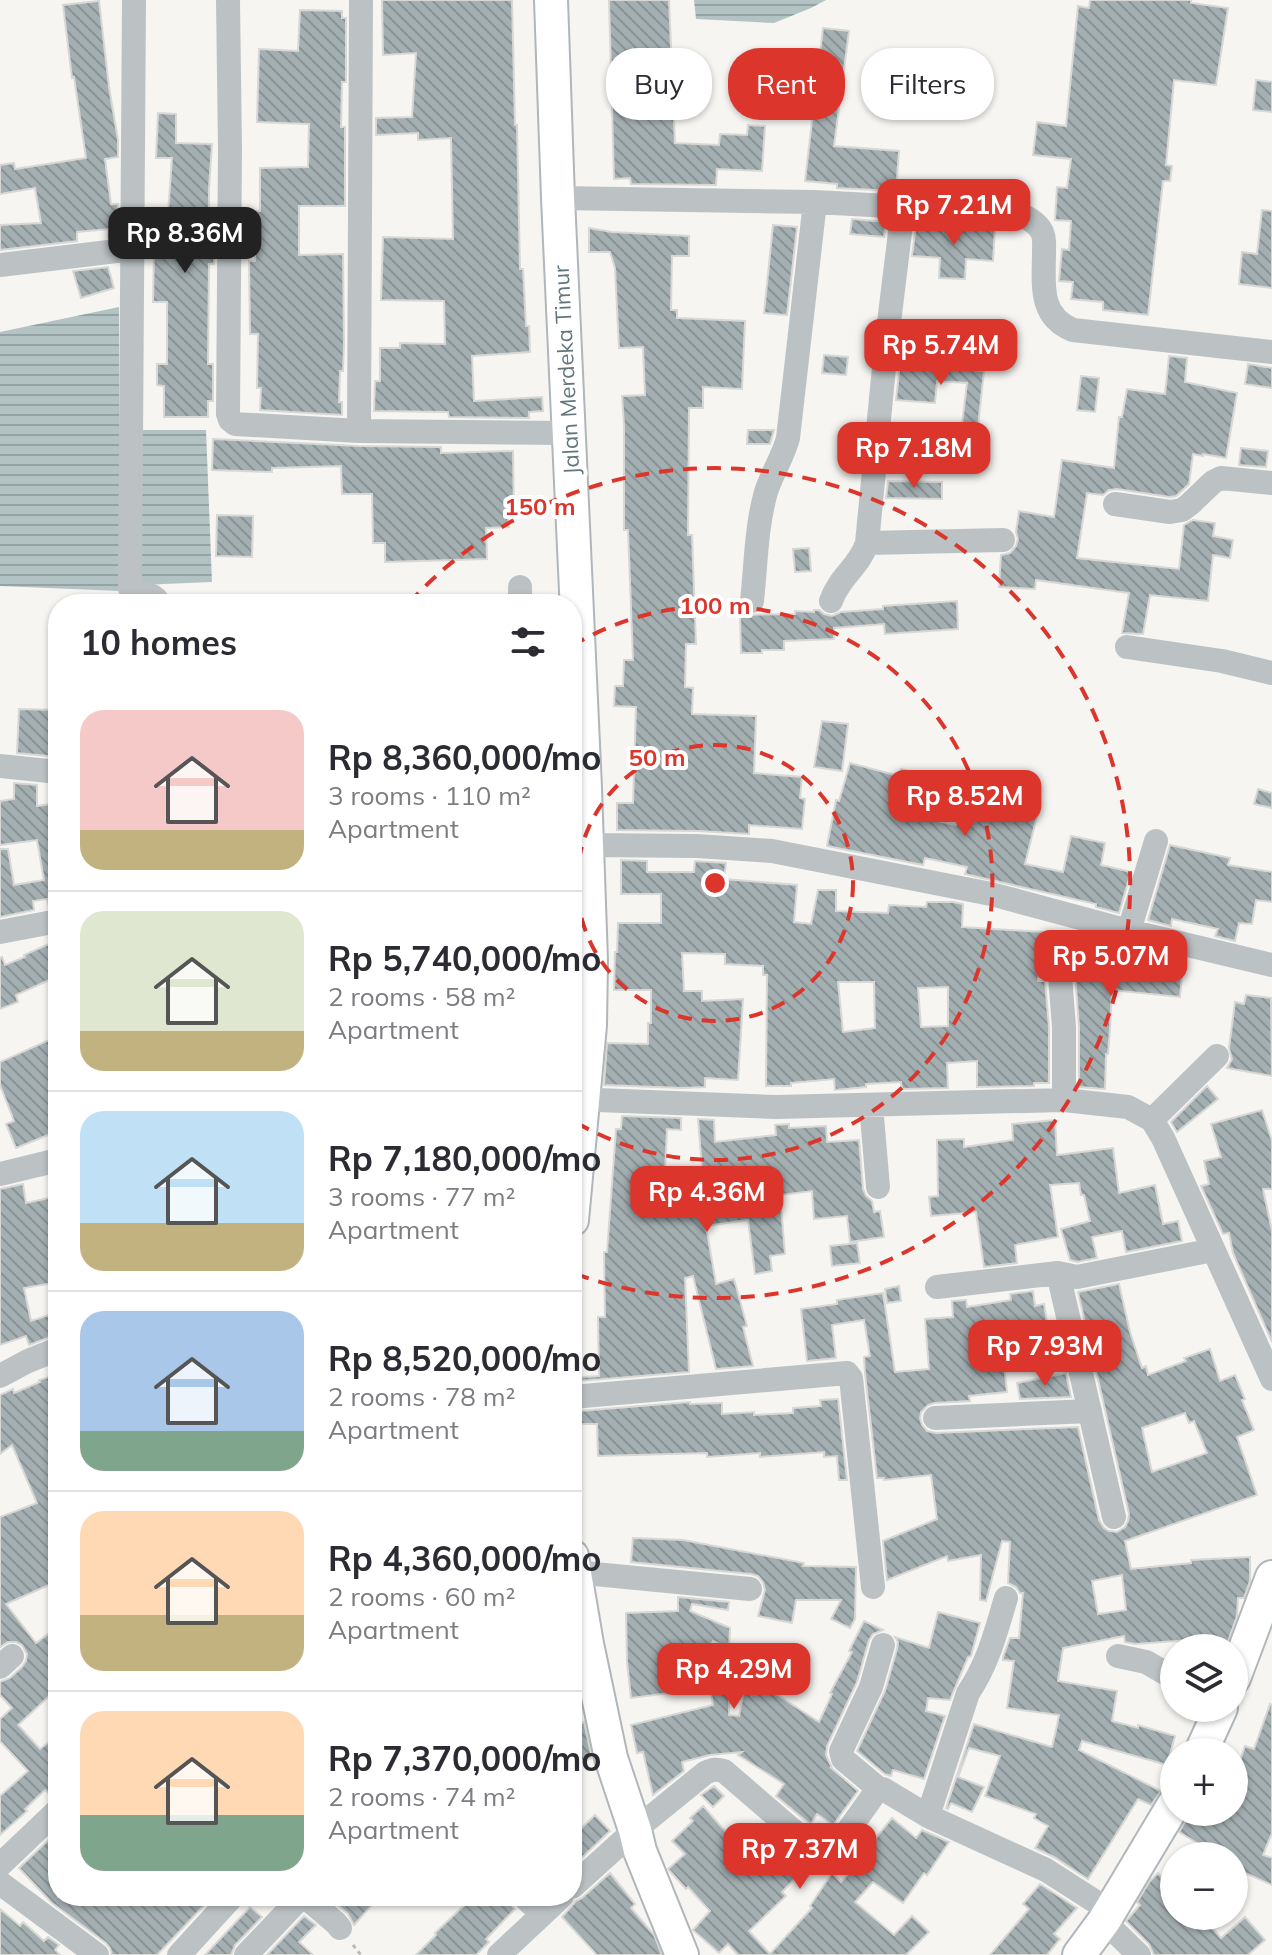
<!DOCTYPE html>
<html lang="en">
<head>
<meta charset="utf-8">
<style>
  :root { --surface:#fff; --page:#f2f2f3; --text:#2b2b33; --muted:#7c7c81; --line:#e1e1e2; --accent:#dc362c }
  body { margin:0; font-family:Mulish,sans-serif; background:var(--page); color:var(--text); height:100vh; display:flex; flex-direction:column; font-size:30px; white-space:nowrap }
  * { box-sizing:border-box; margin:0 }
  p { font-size:26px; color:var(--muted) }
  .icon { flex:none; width:44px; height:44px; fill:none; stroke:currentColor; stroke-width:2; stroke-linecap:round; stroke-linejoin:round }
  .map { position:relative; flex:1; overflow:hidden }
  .side { position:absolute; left:48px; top:594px; width:534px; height:1312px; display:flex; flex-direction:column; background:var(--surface); border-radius:32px; box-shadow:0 2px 6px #0004 }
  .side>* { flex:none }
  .banner { position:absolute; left:606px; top:48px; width:546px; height:72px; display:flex; gap:16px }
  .fabs { position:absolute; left:1160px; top:1634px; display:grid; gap:16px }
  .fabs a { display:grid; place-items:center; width:88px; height:88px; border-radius:50%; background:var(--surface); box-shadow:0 2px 6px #0004; font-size:40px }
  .price { position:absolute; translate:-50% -68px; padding:0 18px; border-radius:16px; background:var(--accent); color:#fff; font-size:26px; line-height:52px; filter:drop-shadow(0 2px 4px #0008) }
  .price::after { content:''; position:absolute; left:50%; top:48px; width:24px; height:18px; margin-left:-12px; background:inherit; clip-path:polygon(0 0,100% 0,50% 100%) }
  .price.on { background:#222; color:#fff }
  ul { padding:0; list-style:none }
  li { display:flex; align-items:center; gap:24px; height:200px; padding:0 32px }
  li+li { border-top:2px solid var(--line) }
  li span { display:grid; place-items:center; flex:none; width:224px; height:160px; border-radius:24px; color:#555 }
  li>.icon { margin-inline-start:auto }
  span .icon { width:96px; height:96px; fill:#fffc; stroke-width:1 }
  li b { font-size:34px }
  h2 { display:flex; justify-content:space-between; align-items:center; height:96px; padding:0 32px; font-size:34px }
  .chip { padding:0 28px; border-radius:32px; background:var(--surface); box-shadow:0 2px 6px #0004; font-size:28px; line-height:72px }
  .chip.on { background:var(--accent); color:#fff }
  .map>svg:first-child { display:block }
  .water { fill:url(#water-rules) }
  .building { fill:url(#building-back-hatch); stroke:#d7d7d5; stroke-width:2; fill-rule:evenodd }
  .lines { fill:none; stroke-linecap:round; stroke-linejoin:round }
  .major-casing { stroke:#b0b6b9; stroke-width:36 }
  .path { stroke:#b7bbbc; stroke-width:3; stroke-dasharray:4 4; stroke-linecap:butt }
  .minor { stroke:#bcc2c4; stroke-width:24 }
  .major { stroke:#fff; stroke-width:32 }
  .ring { fill:none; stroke:#dc362c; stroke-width:4; stroke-dasharray:14 10 }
  .labels { text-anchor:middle; stroke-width:8; stroke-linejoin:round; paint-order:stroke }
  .street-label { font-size:22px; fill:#62767c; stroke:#fff }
  .centre { fill:#dc362c; stroke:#fff; stroke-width:4 }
  .ring-label { font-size:24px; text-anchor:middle; font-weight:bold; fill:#dc362c; stroke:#fff; stroke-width:8; stroke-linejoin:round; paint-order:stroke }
</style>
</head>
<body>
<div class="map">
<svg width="1272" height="1955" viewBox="0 0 1272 1955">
  <defs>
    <pattern id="water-rules" width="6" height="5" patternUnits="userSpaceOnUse" patternTransform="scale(2)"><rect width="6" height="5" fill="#b3c3c4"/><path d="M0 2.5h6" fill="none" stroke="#95a3a4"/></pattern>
    <pattern id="building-back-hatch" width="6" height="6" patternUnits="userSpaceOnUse" patternTransform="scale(2)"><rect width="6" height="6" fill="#a4afb2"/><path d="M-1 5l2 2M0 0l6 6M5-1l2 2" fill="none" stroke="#899396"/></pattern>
  </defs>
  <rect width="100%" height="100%" fill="#f6f5f2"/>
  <!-- water -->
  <path class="water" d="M694,0H826L811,8L774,23L696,19Z
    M119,307L120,591L0,586V332Z
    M141,430H206L212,582L139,585Z"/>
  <!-- building -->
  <path class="building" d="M382,0H512L515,125H517L520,269H523L526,326H529L530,352L472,356L474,401L542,397L543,411L529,412V418L449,417L448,412L374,411L375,381H380V348H400V343L445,344L444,301L381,300L383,237L453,239L451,138L418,140V133L376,135V118L412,117L416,53L383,55Z
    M609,0H669L672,72H681L682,99H673L675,143L719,145L720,134L747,135L748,125L765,126L762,171L717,169L716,185L631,184L630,178L614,179Z
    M1090,0H1191V3L1228,8L1216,85L1174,80L1166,165L1172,166L1170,181H1163L1148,315L1103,310V302L1071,299L1073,282L1059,281L1062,249L1069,250L1071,221L1055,220L1057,187L1067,188L1071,159L1033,155L1037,122L1066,126L1078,6L1089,8Z
    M99,1L109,87L118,140V157L105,159L111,204H118L117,236L108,237L109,229L77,232V241L0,250V225L41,223L35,188L0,194V165L14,163L15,169L86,158L74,77L72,78L63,5Z
    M300,10L342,11V18H346V82H342L341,127H345V206H299V255L343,254L344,344L343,371H340L339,402H342V415L260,410L261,388H257L258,334H250L249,261H255L256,230L252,229V211H260V168L308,167L309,124L257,122L259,49L298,51Z
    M823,28L849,31L834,146L899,151L896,191L837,188V184L805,181Z
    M1256,80L1272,82V112L1253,110Z
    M158,113L176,114V143L212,144L209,188V250H214V264H209L208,364H213V401H208V417H164V386L157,385V364H167V302H153L154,248H152V228H167L172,158H156Z
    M1262,210L1272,211V288L1239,284L1242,252L1257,254Z
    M852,219L886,222L884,237L850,234Z
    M773,225L797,227L787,315L764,313Z
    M916,225L995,229L993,261L966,259L965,279L939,278L940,258L912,256Z
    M589,228L612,232L689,236V256H672L671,310H677V318L745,321L742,389L703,387V408H689L688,535H692L696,644H686L685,687L693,688L692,714L756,716L754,773L802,777L800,798L805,799L802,829L749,825V834L698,831L617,830V803H633L636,707L614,706L615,686H623L624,660H633L628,530H624V425L622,396L645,395L643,347L619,348L615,268L610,252H589Z
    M108,267L114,288L81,298L73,271Z
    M824,355L848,357L846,375L822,373Z
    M1169,356L1187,358L1185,382L1237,393L1226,458L1203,454V456L1193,454L1189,484L1176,496L1170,497L1117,489L1109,490L1103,495L1087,493L1077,558L1179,569L1184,525L1193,520L1215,523L1213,536L1233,540L1230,558L1213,555L1208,601L1150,595L1143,634L1122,633L1129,593L1036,580L1035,589L999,587L1001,555L1010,553L1016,546L1018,539L1016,532L1019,511L1054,517L1062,460L1114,468L1119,417H1122L1127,389L1165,394Z
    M900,363L984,371L978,426L962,424L967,383L937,381L935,403L896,400Z
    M1248,364L1272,368V388L1245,384Z
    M1081,376L1099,378L1095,412L1077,410Z
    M748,430H774L770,444H747Z
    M213,439L358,446L441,447V453L513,451L514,515L508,516L509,527L486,528L487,559L385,562V543H373L372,494H342L341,466L272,468V472L212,470Z
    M1241,448L1268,451L1266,467L1239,465Z
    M888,481L942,482V499L886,498Z
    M217,515L253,516L252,557L216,556Z
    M809,548L811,571L795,572L793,549Z
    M957,601L958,629L885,634L884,624L834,628V639L784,641V650H762V653H741L740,615L795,614V611L814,612V610H819L824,614L832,616L841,612L883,609V606Z
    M19,709L58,710V757L17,753Z
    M822,721L848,724L842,771L814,767Z
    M850,763L899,776L901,769L928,776L918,817L956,825L963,790L1039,808L1025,864L1063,872L1071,836L1105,843L1101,865L1131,872L1119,913L1096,907V904L965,874L967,867L925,858L923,865L827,846L836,800L839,801Z
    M14,783L37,785V806L58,803V906L49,907L47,899L33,901L34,910L0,917V849H8L14,885L44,880L37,840L0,845V801L14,799Z
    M1258,789L1272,793V808L1254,804Z
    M1170,845L1230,858L1228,865L1272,872V902L1256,900L1252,924L1239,923L1235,941L1215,936L1218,929L1172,919L1171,926L1148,920Z
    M621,860L647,861V872H694L695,861L726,863L724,879L797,885L794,922L811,924L818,890H836V911L888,913L889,905L926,907L927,902H953L963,904L962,927L1043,932L1038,981H1045L1049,1028V1083H1034V1086L977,1087V1061L947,1063L948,1088L902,1089L901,1082L866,1084V1087L835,1090L834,1079L791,1083V1086H766L767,975H763V966L725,964V954L682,953L684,991H702V1001L743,999L738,1080L705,1078V1087L683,1088L604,1085L607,1043L648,1044V1023H651V990H614L615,952H617L618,923H661V894H621ZM838,982H874L875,1028L843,1032ZM948,987V1026L921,1027L918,988Z
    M1077,938L1105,940L1115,943L1114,956L1183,963L1180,997L1112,990L1110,1029L1108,1054H1106L1105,1089L1079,1087V1026L1075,974Z
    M58,940V976L16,995L18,1002L0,1009V958L2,957L5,965L25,957L24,955Z
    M1246,995L1271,998L1272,1076L1227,1068L1232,1059L1229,1048L1235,1002L1244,1004Z
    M58,1036V1131L16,1148L6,1124L14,1121L0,1085V1062Z
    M1207,1086L1218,1099L1177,1132L1171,1122Z
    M1262,1110L1272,1141V1189H1263L1272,1231V1342L1233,1253L1229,1233L1223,1234L1201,1186L1209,1184L1204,1161L1221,1157L1211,1124Z
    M622,1116L681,1118V1130L667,1129L665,1172L702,1167L698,1119L714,1120L715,1142L776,1135L775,1125L789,1124V1128L826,1126L827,1142L859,1140L863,1189L866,1196L872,1201L874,1212L880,1211L884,1237L850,1242L847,1216L814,1219L812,1191L780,1195L785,1254L770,1256L772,1271L755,1274L748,1220L706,1226L716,1284L734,1279L747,1326L743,1327L753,1366L716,1369L693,1276L685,1278L689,1372L580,1381V1377L599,1376L598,1317H605L604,1252H607L616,1129H621Z
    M1055,1120L1057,1155L1113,1148L1119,1193L1155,1185L1163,1224L1178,1221L1182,1241L1126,1252L1122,1231L1092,1237L1097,1258L1077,1262L1070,1260L1061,1229L1090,1221L1084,1195H1081L1079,1183L1050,1185L1058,1237L1015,1245L1017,1263L984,1267L976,1212L931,1216L929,1197L938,1196L937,1140L964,1139V1147L1013,1140L1012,1124Z
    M23,1184L26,1203L58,1196V1238L53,1239L58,1259V1282L24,1288L31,1321L58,1312V1334L29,1345L26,1336L0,1345V1189Z
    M857,1243L860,1263L832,1266L830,1246Z
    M1119,1284L1130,1332L1142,1368L1146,1366L1148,1375L1186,1361L1184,1358L1210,1349L1220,1381L1235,1375L1245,1399L1242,1400L1254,1430L1237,1437L1257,1495L1125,1541L1131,1569L1191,1563V1560L1250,1557V1581L1244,1598H1238L1237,1616L1226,1647L1216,1646L1217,1638L1135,1644L1125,1642L1124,1636L1063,1648L1058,1681L1117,1691L1112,1721L1138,1728V1725L1175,1736L1167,1765L1082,1741L1079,1750L1161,1791L1151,1805L1138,1799L1088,1879L1054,1857L1035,1848L1048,1826L1034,1818L1036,1814L985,1796L1000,1756L969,1748L958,1777L984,1787L972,1812L951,1803L948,1809L946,1808L974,1724L1052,1747L1056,1730L1059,1715L1007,1708L1014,1661L1003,1660V1657L1010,1638H1019L1023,1593H1020L1016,1587L1008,1583L1010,1542L1002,1541L986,1601L980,1600L981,1555L948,1561L947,1556L887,1580L883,1541L937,1519L931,1475L884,1480V1478H877L865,1373L864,1357L870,1356L864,1320L832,1325L836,1358L807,1361L801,1309L837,1304V1300L883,1293L895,1372L929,1369L925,1319L953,1317L952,1301L966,1300L967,1307L1011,1300L1010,1294L1033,1291L1035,1306L1044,1304L1051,1347L1003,1355L1007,1392L969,1396L970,1401L934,1403L928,1405L921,1412L920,1418L922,1425L927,1431L936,1433L1078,1427L1099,1520L1104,1528L1109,1531L1117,1532L1125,1527L1128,1521L1129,1514L1078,1292ZM1185,1413L1189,1423L1194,1421L1207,1453L1152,1472L1142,1428ZM1122,1575L1126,1610L1098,1614L1092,1581Z
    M899,1286L901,1301L887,1303L885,1289Z
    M1066,1373L1071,1397L1020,1399L1017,1383Z
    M58,1374V1581L6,1604L36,1643L51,1632L58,1641V1688L18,1725L40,1749L58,1735V1795L52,1797L45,1790L25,1809L27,1811L0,1835V1796L28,1771L0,1741V1719L12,1708L0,1695V1682L10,1678L22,1667L26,1661L27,1654L22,1645L16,1642H8L0,1647V1517L37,1503L12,1445L0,1454V1395L13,1389L14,1393L40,1382L39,1380Z
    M838,1399L847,1480H839L837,1456L824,1457V1452L760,1457V1453L707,1457V1453L598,1456L597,1424H579V1411L690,1402V1404L722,1403V1414L754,1412V1415L793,1413V1408L821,1406L820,1400Z
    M633,1538L683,1540L804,1563L803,1566L856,1567L855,1619L850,1628L831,1619L841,1600H796L792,1623L758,1616L765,1590L763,1582L758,1576L751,1574L631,1562Z
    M678,1597L729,1602L728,1610L692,1604L690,1611L730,1628L729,1648L713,1641L708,1650L729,1664V1715L739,1716L747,1675L819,1722L832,1694L830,1693L852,1652L849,1651L864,1621L883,1630L873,1634L869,1640L857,1682L827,1746L826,1755L832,1768L830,1767L858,1791L833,1825L817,1814L811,1824L800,1816L776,1796L784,1784L738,1755L742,1752L710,1755L682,1762L684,1771L653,1795L643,1752L637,1753L631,1725L713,1705L710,1688L631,1698L627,1662L626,1613L678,1611Z
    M938,1612L980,1623L971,1656L968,1657L950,1700L928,1698L926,1711L945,1716L924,1779L893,1770L891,1776L885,1774L857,1751L885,1691L897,1649L898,1642L895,1637L929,1648Z
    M788,1652L801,1657L794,1675L780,1670Z
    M1270,1704L1272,1705V1833L1263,1855L1272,1858V1885L1234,1868V1856H1219L1179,1832L1191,1812H1234V1778L1245,1746L1254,1749Z
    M584,1722L592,1758L572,1765V1727Z
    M714,1786L724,1796L713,1807L701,1795Z
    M703,1806L742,1850L765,1826L806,1867L782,1892L786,1896L749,1931L770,1954L812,1908L810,1906L832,1873L841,1882L872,1847L870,1845L892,1818L916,1838L922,1830L949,1842L927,1875L924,1873L903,1903L873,1882L855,1902L894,1935L912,1916L929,1932L906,1955H738L728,1944L719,1953L693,1930L710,1911L688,1887L686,1889L668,1869L685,1854L672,1841L693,1821L690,1818Z
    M595,1815L610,1831L572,1867V1837Z
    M58,1831V1897L213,1896L157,1955H112L110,1948L106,1943L52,1903L19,1868Z
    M610,1873L635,1904L631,1908L654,1935L662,1955H597L562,1917L576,1901L582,1898Z
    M1158,1873L1174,1890V1916H1202L1221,1938L1245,1917L1265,1940L1248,1955H1154L1149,1944L1126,1921L1140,1905L1137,1902L1150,1881Z
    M1040,1884L1077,1908L1054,1934L1060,1939L1047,1955H990L1029,1909L1023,1904Z
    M327,1896H380L354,1925L348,1914Z
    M474,1896H504L515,1909L486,1939L489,1942L476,1955H416L436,1935L435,1933Z
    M250,1907L262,1917L235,1945L231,1955H205Z
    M0,1909L20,1926L23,1922L44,1941L48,1937L59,1945L55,1950L60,1955H0Z
    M304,1916L316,1925L299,1942L313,1955H267Z"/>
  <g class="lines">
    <defs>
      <path id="major" d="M551,0L558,198L585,788L591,961L590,1025L572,1220
        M572,1556L587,1644L611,1758L635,1830L640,1851L682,1955
        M1234,1678L1272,1577
        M1201,1752L1221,1708
        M1079,1955L1104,1921L1174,1804"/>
    </defs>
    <!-- major casing -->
    <use href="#major" class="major-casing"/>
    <!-- path -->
    <path class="path" d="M353,1945L361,1955"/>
    <!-- minor -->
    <path class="minor" d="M134,0L130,589L134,594C145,594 155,593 159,604
      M228,0L230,148L228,414L230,420L235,424L359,431L568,433
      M558,198L815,202L1017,213C1026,217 1037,222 1042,232C1045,238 1044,245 1044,252C1044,283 1038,316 1073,330L1272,352
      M0,265L133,249
      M359,431L361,0
      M1115,504L1170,512L1182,510L1190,504L1213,482L1221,478L1272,483
      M867,543L1003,540
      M752,601C756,565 756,527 766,492C772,473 783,457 788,438L815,202
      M831,601C839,577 860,566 867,543L886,347L903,208
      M520,604V587
      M1127,647L1222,661L1272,673
      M0,766L58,772
      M572,844L586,845L697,846L772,851L991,894L1129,931L1272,965
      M1129,931L1156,841
      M0,932L58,921
      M1060,976L1064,1027V1100
      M572,1099L776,1107L1064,1100L1128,1107L1152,1120L1163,1138L1272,1379
      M871,1105L878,1187
      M1152,1120L1217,1056
      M0,1174L58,1160
      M1058,1273L1077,1277L1213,1250
      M937,1287L1058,1273L1114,1517
      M0,1376L28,1361L58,1349
      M572,1397L847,1373L851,1378L873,1587
      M935,1418L1090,1411
      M574,1572L750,1589
      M1118,1656L1146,1662L1174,1678
      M0,1667L12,1656
      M879,1789L843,1759L841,1751L871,1687L883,1645
      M928,1816L968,1693C988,1664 996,1631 1006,1598
      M0,1865L58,1810
      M0,1883L97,1955
      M572,1887L635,1830L705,1773C713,1769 717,1769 724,1771L818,1852L825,1855L835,1849L875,1793L879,1789H883L928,1816L1046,1870L1110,1911
      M304,1896L336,1923L340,1928
      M523,1896L542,1914
      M1104,1921L1139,1955
      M179,1955L233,1896
      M246,1955L302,1896
      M499,1955L562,1896"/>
    <!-- major -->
    <use href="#major" class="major"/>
  </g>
  <!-- distance rings -->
  <g class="ring">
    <circle cx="715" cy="883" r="138"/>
    <path d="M572 646A277 277 0 1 1 572 1120"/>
    <path d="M409 603A415 415 0 1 1 573 1273"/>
  </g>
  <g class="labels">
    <!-- street labels -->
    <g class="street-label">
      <text transform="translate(566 370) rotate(-93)" y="8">Jalan Merdeka Timur</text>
    </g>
  </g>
  <circle cx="715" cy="883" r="12" class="centre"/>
  <g class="ring-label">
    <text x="540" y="515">150 m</text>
    <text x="715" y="614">100 m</text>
    <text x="657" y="766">50 m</text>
  </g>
</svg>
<div class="fabs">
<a><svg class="icon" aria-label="layers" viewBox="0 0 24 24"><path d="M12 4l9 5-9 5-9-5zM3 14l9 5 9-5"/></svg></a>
<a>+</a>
<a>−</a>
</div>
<b class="price" style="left:954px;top:247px">Rp 7.21M</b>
<b class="price on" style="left:185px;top:275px">Rp 8.36M</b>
<b class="price" style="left:941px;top:387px">Rp 5.74M</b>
<b class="price" style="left:914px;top:490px">Rp 7.18M</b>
<b class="price" style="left:965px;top:838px">Rp 8.52M</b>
<b class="price" style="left:1111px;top:998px">Rp 5.07M</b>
<b class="price" style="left:707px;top:1234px">Rp 4.36M</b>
<b class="price" style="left:1045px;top:1388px">Rp 7.93M</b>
<b class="price" style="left:734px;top:1711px">Rp 4.29M</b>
<b class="price" style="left:800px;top:1891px">Rp 7.37M</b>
<div class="banner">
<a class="chip">Buy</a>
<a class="chip on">Rent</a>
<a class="chip">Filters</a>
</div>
<section class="side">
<h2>10 homes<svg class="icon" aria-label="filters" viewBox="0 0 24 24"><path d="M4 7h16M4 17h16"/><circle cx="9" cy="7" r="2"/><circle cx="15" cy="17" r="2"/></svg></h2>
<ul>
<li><span style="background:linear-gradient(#f6c9c9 75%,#c2b280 0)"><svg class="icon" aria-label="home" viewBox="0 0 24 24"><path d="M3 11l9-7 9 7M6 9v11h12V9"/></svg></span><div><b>Rp 8,360,000/mo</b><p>3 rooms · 110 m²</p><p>Apartment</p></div></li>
<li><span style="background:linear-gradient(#dfe7d0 75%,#c2b280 0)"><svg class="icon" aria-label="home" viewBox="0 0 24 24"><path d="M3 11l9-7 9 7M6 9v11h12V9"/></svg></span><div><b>Rp 5,740,000/mo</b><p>2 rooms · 58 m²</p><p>Apartment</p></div></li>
<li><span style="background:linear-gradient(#bfe0f5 70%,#c2b280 0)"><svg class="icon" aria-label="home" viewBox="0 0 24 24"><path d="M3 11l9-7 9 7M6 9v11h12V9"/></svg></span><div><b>Rp 7,180,000/mo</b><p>3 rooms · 77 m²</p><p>Apartment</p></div></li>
<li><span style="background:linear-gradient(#a9c7e8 75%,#7fa58c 0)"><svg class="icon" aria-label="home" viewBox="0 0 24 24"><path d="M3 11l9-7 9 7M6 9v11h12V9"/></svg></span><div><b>Rp 8,520,000/mo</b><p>2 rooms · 78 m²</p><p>Apartment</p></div></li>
<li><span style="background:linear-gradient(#ffd9b3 65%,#c2b280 0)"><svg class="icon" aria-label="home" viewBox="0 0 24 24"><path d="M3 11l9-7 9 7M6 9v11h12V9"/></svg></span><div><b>Rp 4,360,000/mo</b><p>2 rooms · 60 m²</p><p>Apartment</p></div></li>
<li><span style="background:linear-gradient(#ffd9b3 65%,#7fa58c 0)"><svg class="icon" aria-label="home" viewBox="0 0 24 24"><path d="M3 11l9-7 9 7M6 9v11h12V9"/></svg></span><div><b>Rp 7,370,000/mo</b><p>2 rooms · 74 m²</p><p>Apartment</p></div></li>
</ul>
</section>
</div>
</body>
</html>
